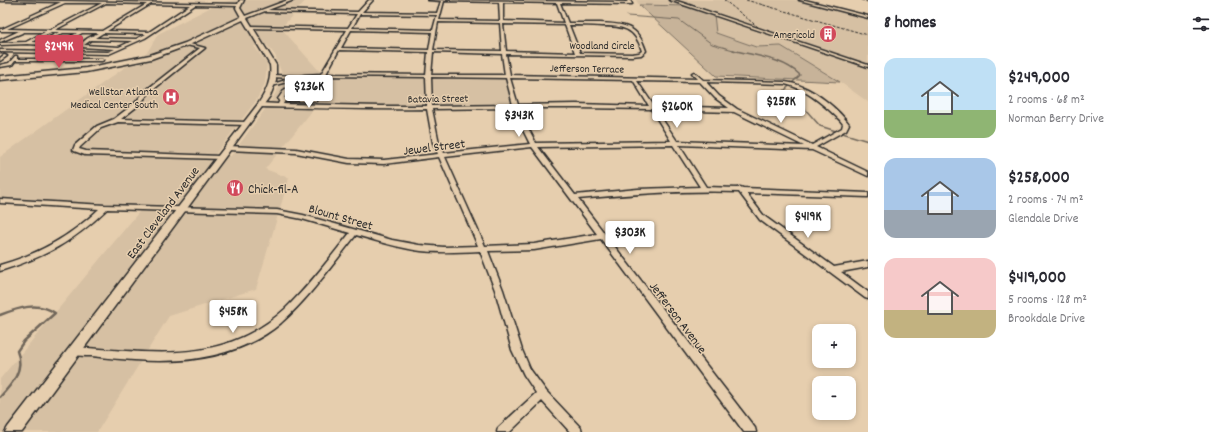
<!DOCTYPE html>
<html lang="en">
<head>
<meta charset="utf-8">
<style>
  :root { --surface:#fff; --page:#f2f2f3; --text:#2b2b33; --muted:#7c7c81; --accent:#d1495b }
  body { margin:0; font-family:Dekko,sans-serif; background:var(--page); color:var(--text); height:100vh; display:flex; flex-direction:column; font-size:15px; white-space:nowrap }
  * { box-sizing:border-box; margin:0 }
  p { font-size:13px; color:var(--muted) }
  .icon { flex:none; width:22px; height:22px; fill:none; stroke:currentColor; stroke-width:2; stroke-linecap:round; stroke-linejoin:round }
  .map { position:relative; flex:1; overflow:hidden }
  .panel { display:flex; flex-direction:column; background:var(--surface); width:360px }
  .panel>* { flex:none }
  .fabs { position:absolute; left:812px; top:324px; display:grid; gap:8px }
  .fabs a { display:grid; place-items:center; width:44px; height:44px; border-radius:8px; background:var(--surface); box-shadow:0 2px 6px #0003; font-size:20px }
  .price { position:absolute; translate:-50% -34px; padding:0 9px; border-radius:4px; background:#fff; color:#222; font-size:13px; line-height:26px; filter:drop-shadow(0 1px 2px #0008) }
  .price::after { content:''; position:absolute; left:50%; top:24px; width:12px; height:9px; margin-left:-6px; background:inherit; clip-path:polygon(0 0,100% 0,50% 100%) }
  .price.active { background:var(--accent); color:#fff }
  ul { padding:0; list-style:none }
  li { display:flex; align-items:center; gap:12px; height:100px; padding:0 16px }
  li span { display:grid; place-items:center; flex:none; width:112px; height:80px; border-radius:12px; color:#555 }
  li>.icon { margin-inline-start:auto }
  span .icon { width:48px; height:48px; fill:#fffc; stroke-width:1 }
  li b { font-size:17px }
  h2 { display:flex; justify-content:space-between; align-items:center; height:48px; padding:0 16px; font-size:17px }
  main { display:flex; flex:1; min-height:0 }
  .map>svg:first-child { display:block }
  .built { fill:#d6c0a3; fill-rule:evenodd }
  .green { fill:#c7b399; stroke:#796f62 }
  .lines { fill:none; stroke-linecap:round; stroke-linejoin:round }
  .stream-far2 { stroke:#6f665a; stroke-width:1 }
  .stream-far1 { stroke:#6f665a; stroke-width:1.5 }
  .stream { stroke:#6f665a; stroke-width:2.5 }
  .street-casing { stroke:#2b2b2b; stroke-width:3 }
  .secondary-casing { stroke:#2b2b2b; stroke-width:3 }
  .street { fill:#e6ceae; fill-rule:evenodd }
  .secondary { fill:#e6ceae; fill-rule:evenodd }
  .rail { stroke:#2b2b2b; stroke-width:1; stroke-dasharray:3 1.5; stroke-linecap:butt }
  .labels { text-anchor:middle; stroke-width:3; stroke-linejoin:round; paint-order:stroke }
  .far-poi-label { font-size:11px; fill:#2b2b2b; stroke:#e6ceae; text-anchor:end }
  .far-street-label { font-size:11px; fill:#2b2b2b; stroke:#e6ceae }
  .street-label { font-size:13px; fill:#2b2b2b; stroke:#e6ceae }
  .poi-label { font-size:13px; fill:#2b2b2b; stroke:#e6ceae; text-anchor:start }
</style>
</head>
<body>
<main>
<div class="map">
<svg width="868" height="432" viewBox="0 0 868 432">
  <rect width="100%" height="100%" fill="#e6ceae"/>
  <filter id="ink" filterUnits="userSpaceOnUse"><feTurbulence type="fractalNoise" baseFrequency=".025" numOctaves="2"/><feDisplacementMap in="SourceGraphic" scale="8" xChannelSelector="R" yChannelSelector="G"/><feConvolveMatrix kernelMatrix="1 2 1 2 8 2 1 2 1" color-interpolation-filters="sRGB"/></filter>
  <g filter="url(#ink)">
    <!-- built -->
    <path class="built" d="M234,0H306L281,28L322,74L505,77L511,104L403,107L317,105L265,169L289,178L256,289L169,316L97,432H0V379L144,206L0,201V157L128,65L156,57H140L148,51L158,34L217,4ZM267,45L275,55L282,74L279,87L271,101L231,156H214L255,102L261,92L265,83L267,64L254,46Z
      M636,0H802L868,17V102L840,82L781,46L756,47L716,33L687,6L639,5Z"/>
    <!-- green -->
    <path class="green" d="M639,5L687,6L714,14L716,33L756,47L781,46L840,82L716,76Z"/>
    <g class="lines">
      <!-- stream-far2 -->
      <path class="stream-far2" d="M627,16L679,20L712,44L737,51"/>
      <!-- stream-far1 -->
      <path class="stream-far1" d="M733,50C755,56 783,58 800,75L783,92L789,100L805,109L820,126L868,141"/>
      <!-- stream -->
      <path class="stream" d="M0,315C18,308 38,301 55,313L24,341L17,351C25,370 12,384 0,397"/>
      <defs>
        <path id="street" d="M0,0L238,4L240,5L238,6L195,5L145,38L109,54L0,52V50L108,52L115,49L27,44L0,45V43L26,42L45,32H23L22,33L0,42V40L19,31H0V29H2L61,2L0,1ZM65,3H102L50,30L7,29ZM106,3L147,4L102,31L55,30ZM151,4L190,5L149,32L107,31ZM51,32H59L40,42H32ZM63,33H77L59,43H45ZM82,33H98L88,38L79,45L64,44ZM103,33L146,34L136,39L95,38ZM91,40L132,41L119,47L84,45Z
          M369,0H373L362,12L437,13L441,1L428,0L628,2L626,0H630L632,4L560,3L568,23C578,23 589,23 600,23C624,24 638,25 646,51L641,55L632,56L506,54L510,75L698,79L692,73L694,72L703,80L785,82C791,83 797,84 803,87C818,93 839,110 849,124L846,130L816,147L868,172V176L812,150L679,145L706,187L737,188L740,187L743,188L868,193V197L746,193L764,216L834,267L868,261V267L841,272L868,292V299L865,298L760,220L739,192C685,190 632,194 578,199L755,428L756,432H744L601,239L534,250L488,251L503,290L522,350L530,369L546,391L581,428L582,432H570L542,401L510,432H497L498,428L536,393L524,375L512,350L495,290L480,251C460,252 440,253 421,251C399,248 377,241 356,235C332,265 310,297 281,323C241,357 185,364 134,360C120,359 106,358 92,356C85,356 77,356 71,354L69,351L71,348L74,347C151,352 221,367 285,309C309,286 329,259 350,233L302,219L277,214L107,209C73,242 45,257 0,271V265C39,254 69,237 99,209L0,203V199L105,205L277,210L303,215L392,240L419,245L444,247L478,246L439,157L384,164L349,163L296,153L228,150L225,148L228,146L296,149L349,159L384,160L438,154L433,143L427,109C372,110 316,108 261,107L258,105L261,103L278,104L280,100L278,99L285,89H287L289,90L284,98H312L317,90L321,91L316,101H285L283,104L380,106H427L426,77L323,76L305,77L272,86L270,85L292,78L271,77V75H273L299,76L305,75L321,74L347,30L250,28H249V26L348,28L357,14L266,12L265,10L358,12ZM444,1L499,2L500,21L439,20ZM503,2L557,3L564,23L503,21ZM360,14L437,15L433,30L352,28ZM438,22L500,23L502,51L433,50ZM503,24L565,25L575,53L506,51ZM569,25C579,25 590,25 601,26C622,26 635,27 642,51L639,53L632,54L580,53ZM351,30L432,32L429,50L341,48ZM339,50L428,52L426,75L326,74ZM433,52L502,54L505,75H431ZM431,77L506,78L513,105L432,106ZM510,78L633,80L649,106L576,104L518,105ZM637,81L700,82L715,98L729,108L654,106ZM706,82L785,84C802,88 815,98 828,109C833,114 839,118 843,124L842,128L812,145L737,109L719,96ZM514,108L522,128L530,144L444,153L439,143L432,109ZM519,108H576L651,109L671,141L536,143L528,128ZM656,110L734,112L804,146L677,141ZM673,145L700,187L638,189L575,195L538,147ZM532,147L597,234L534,244L485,246L445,157Z
          M669,0H674L868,65V67Z
          M799,0H805L868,16V18Z
          M186,43L205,48L149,93L139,105L121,119L246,122L248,123V125L118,122L101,128L80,147L79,149L86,151L220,156L222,157L223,158L222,159L85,155L74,151L73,150L75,145L97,126L114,119L135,103L145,91L200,48L186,45Z
          M4,55L7,56L0,61V58Z
          M15,56H17V59H102L104,60L102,61H15L12,65L0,67V65L9,63Z"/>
        <path id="secondary" d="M240,0H244L240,8L245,16L288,0H294L247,18L276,65V81L270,96L22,432H5L8,427L258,104C266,92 272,80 270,65L243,20L189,45L151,59L86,72L0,80V76L86,68L150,55L185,43L241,17L236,8Z"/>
      </defs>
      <!-- street casing -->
      <use href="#street" class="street-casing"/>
      <!-- secondary casing -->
      <use href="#secondary" class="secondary-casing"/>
      <!-- street -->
      <use href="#street" class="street"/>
      <!-- secondary -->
      <use href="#secondary" class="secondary"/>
      <!-- rail -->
      <path class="rail" d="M724,0L758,27
        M746,0L868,35
        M861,0L868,2"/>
    </g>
  </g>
  <!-- icons -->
  <defs>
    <symbol id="building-disc" viewBox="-11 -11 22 22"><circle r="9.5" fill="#d1495b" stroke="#e6ceae"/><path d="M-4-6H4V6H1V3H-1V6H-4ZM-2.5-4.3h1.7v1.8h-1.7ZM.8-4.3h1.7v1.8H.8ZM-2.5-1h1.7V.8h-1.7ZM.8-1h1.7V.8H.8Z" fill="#fff"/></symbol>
    <symbol id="hospital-disc" viewBox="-11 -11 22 22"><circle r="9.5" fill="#d1495b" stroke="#e6ceae"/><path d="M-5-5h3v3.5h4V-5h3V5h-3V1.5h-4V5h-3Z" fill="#fff"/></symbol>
    <symbol id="restaurant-disc" viewBox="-11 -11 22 22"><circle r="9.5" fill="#d1495b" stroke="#e6ceae"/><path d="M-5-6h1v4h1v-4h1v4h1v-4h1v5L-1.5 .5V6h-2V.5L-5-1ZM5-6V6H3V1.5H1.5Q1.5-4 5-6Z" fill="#fff"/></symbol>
  </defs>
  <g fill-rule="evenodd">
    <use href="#building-disc" x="818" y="24" width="20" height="20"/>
    <use href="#hospital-disc" x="161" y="87" width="20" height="20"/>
    <use href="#restaurant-disc" x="225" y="178" width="20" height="20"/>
  </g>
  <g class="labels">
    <!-- far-poi labels -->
    <g class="far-poi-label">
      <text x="815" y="38">Americold</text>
      <text x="158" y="95">WellStar Atlanta<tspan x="158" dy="13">Medical Center South</tspan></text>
    </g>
    <!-- far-street labels -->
    <g class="far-street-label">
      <text x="602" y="49">Woodland Circle</text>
      <text transform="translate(587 68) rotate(1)" y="4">Jefferson Terrace</text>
      <text transform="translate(438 98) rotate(-1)" y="4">Batavia Street</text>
    </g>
    <!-- street labels -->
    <g class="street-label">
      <text transform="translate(434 146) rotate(-7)" y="5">Jewel Street</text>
      <text transform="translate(162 212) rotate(-53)" y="5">East Cleveland Avenue</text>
      <text transform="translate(341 216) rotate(16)" y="5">Blount Street</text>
      <text transform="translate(679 317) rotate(53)" y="5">Jefferson Avenue</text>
    </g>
    <!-- poi labels -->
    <g class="poi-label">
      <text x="248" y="193">Chick-fil-A</text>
    </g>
  </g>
</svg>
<div class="fabs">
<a>+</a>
<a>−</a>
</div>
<b class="price active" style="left:59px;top:69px">$249K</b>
<b class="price" style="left:309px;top:109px">$236K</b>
<b class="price" style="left:781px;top:124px">$258K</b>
<b class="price" style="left:677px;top:129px">$260K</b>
<b class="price" style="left:519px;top:138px">$343K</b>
<b class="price" style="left:808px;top:239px">$419K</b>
<b class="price" style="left:630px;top:255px">$303K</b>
<b class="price" style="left:233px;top:334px">$458K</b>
</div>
<section class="panel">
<h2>8 homes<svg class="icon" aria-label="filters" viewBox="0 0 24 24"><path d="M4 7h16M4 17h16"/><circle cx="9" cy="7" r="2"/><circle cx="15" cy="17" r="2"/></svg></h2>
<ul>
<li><span style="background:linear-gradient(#bfe0f5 65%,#8fb573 0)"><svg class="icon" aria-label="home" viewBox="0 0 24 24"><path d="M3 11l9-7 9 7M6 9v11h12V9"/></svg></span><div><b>$249,000</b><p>2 rooms · 68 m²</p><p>Norman Berry Drive</p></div></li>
<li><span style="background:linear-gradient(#a9c7e8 65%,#9aa5b1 0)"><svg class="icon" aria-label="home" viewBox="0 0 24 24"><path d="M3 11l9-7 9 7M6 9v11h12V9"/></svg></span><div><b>$258,000</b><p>2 rooms · 74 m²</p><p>Glendale Drive</p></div></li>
<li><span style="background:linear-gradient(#f6c9c9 65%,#c2b280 0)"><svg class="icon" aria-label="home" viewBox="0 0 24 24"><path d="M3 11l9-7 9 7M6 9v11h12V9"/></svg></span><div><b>$419,000</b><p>5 rooms · 128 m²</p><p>Brookdale Drive</p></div></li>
</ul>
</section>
</main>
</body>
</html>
